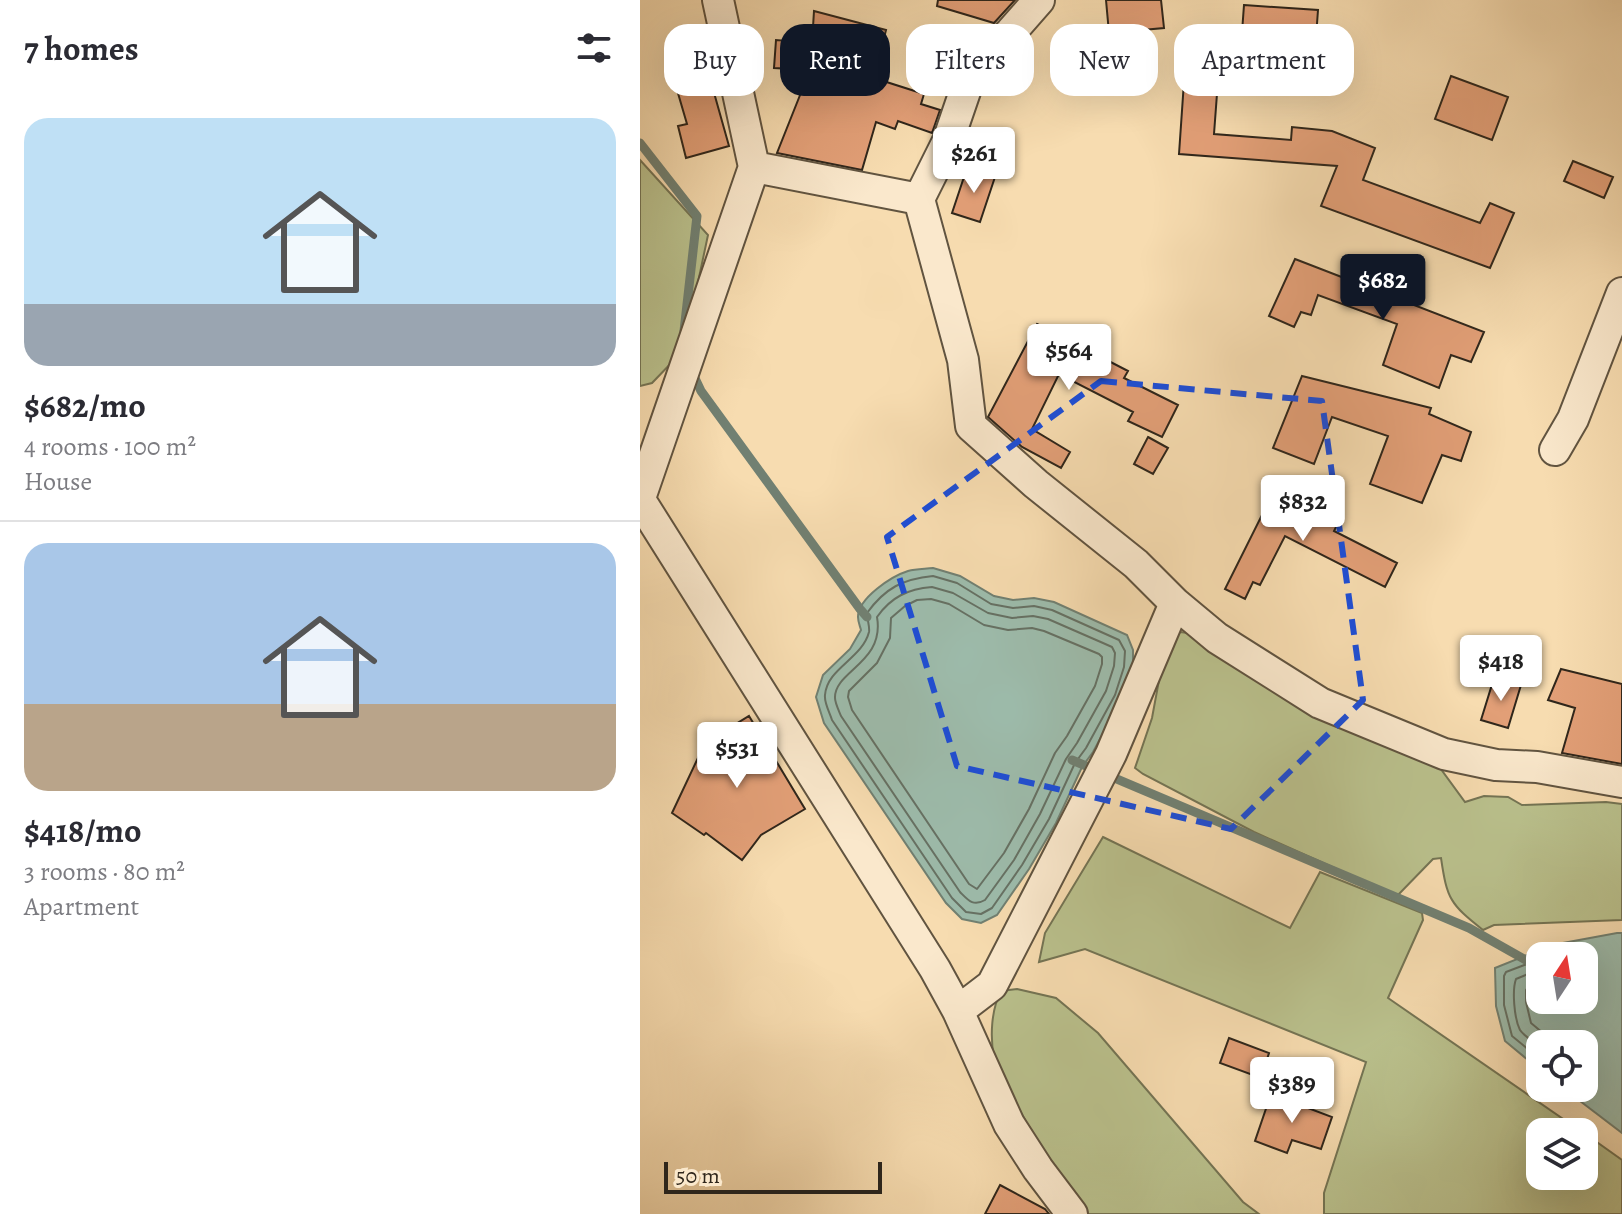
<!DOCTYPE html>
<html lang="en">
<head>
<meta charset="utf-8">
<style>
  :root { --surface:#fff; --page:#f7f7f7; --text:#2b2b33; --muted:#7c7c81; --line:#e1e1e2; --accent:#111827 }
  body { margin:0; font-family:Alegreya,serif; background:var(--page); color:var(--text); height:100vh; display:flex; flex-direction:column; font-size:30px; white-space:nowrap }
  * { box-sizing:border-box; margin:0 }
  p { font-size:26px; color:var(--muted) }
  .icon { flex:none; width:44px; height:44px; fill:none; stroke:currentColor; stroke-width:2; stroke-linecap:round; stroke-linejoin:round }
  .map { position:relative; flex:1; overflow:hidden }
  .details { display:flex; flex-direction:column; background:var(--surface); width:640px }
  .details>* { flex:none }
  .guide { position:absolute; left:24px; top:24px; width:760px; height:72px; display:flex; gap:16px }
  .needle { width:52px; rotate:12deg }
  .tools { position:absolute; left:886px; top:942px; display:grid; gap:16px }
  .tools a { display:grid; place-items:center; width:72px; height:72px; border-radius:16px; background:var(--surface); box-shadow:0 8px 32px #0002; font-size:40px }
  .scale { position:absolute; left:24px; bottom:20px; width:218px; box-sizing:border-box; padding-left:8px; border:4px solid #2f261b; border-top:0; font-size:22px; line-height:28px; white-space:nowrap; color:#2f261b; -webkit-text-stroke:6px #fae8cc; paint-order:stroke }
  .price { position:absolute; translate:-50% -68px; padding:0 18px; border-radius:8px; background:#fff; color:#222; font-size:26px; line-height:52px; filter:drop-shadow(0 2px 4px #0008) }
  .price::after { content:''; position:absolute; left:50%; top:48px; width:24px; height:18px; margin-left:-12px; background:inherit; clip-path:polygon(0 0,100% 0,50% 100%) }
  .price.current { background:var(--accent); color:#fff }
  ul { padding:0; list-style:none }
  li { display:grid; align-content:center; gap:16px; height:424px; padding:0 24px }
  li+li { border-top:2px solid var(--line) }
  li span { display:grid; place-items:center; height:248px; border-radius:24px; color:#555 }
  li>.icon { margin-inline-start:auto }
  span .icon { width:144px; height:144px; fill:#fffc; stroke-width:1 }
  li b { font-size:34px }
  h2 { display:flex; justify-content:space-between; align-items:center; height:96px; padding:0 24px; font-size:34px }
  .tag { padding:0 28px; border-radius:24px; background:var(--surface); box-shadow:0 8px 32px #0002; font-size:28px; line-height:72px }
  .tag.current { background:var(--accent); color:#fff }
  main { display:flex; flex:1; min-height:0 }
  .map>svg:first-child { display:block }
  .green { fill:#bac18d; stroke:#747454; stroke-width:2 }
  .water { fill:#9dbcac; stroke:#718072; stroke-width:2; fill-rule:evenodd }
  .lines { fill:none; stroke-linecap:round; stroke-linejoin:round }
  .shore { stroke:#667164; stroke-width:2 }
  .stream { stroke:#718072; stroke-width:9 }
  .building { fill:#e29f77; stroke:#2f261b; stroke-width:2 }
  .minor-casing { stroke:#615440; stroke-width:34 }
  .minor { stroke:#fae8cc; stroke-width:30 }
  .marked { fill:none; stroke:#1d4ed8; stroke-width:6; stroke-dasharray:16 10; stroke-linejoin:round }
</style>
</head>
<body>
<main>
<section class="details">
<h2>7 homes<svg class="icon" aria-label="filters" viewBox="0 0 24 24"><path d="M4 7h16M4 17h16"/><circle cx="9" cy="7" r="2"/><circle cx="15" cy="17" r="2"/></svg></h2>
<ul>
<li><span style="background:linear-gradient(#bfe0f5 75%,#9aa5b1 0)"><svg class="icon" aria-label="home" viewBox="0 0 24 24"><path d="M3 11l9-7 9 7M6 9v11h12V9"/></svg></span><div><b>$682/mo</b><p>4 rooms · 100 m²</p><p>House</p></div></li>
<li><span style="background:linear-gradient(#a9c7e8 65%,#b9a48a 0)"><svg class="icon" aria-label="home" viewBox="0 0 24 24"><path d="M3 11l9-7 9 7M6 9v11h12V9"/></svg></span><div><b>$418/mo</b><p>3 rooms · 80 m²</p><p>Apartment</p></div></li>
</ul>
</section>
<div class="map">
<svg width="982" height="1214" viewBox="0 0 982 1214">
  <rect width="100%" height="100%" fill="#f7dcb0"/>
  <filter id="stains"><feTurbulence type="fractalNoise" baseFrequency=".0025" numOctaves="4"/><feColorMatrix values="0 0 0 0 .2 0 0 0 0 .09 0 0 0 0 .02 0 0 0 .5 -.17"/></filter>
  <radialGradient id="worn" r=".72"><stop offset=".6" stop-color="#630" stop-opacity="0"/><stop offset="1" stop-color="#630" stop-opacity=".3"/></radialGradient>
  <!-- green -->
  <path class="green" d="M0,160L68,235L57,287L38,356L12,383L0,386Z
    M540,632L548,633L795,761L825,802L844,796L868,797L882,805L966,802L982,804V920L854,925L843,930C810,904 807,899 801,858L793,859L757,896L614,832L503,774L495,768L512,718L525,648L530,637Z
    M463,837L650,928L680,872L782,913L783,920L748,998L942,1132H900V1176H944V1133L982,1160V1214H684V1193L726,1062L445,949L399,962L405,933Z
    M377,989L416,998L458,1033L603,1202L619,1214H447C418,1185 399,1145 379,1109C370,1093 358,1076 354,1058C350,1037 351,1010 361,991Z"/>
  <!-- water -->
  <path class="water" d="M293,568L320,576L354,596L373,600L394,598L414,602L487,635L493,650V668L472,717L453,752L442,767L416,823L389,869L357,915L341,923L322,919L306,903L184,723L176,697L183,675L210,649L221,630C220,626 218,622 218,617C218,598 252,576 268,571C276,569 285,569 293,568Z
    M977,933H982V1133L923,1088H944V1044H900V1070L865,1041L856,1006L855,968L912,945ZM900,956H944V1000H900Z"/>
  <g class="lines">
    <!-- shore -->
    <path class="shore" d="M293,576L317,583L351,604L373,608L394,606L412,610L479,640L485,651L484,667L475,695L446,748L435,763L409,819L382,865L352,908L341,914L326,912L312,898L192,720C190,713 184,703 185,695C187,668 222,659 229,632C230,627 227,619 227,613C245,588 263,579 293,576Z
      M292,587L313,593L348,613L372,618L393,616L408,619L463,643L472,647L475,653L474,666L466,691L437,743L426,759L400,814L374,860L345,900C333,907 328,900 320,892L201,716C199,711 195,703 195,698C194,671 245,663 237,617C251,597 268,589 292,587Z
      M291,599L309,604L344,625L368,630L392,628L404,631L459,654L462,657V664L455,686L427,736L415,753L389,809L364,853L337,889L329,884L212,710L208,697L209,691L237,663L250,638L251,618L265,606L277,600Z
      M900,959L866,972L864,976V1005L872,1036L900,1059
      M900,969L876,979C872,990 874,1018 880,1030C884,1036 894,1042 900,1047
      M900,982L888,987L886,990V1002L891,1023L916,1044"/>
    <!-- stream -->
    <path class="stream" d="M0,143L57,216L44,331
      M52,372L61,391L220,609L227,617
      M432,760L829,928L900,968"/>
  </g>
  <!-- building -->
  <path class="building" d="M298,0H375L354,23L297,6Z
    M466,0H521L524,28L469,33Z
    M604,5L678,10L675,51L601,46Z
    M174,11L246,30L234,78L284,94L281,104L300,110L292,133L258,121L255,129L236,122L222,170L137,153L170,70L134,68L136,40L172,43Z
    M547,38L581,40L574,134L651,140L652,127L692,131L735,148L723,180L840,223L850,203L874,213L850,268L681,206L697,166L539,154Z
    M62,50L89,146L46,158L38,126L47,124L33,76L41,73L36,57Z
    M811,76L868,97L852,140L795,119Z
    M933,161L973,177L964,198L924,181Z
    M327,168L355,177L340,222L312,213Z
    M655,259L844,332L831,362L811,355L799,388L743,365L757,324L678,295L671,315L661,312L654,327L629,316Z
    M397,324L488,371L484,378L538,405L522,437L488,421L493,412L419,374L392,429L430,452L421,468L382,447L348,417Z
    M662,376L791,408L789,414L831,432L821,461L802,455L782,503L730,484L748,436L692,417L674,464L633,448Z
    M508,437L528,448L513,474L494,464Z
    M637,485L700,519L694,531L757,563L745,587L645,536L620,585L613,582L605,599L585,589Z
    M921,669L982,684V764L922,753L935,708L908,700Z
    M854,678L881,685L868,728L841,720Z
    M109,716L165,809L121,835L102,860L66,833L64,835L32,813L65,743Z
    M589,1038L629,1053L621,1078L580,1063Z
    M631,1094L692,1117L681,1149L652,1140L647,1153L615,1141Z
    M360,1185L405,1209L409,1214H345Z"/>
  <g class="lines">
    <defs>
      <path id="minor" d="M78,0L114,167L279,199L308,141L332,71L371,32L399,0
        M279,199L323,360L331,426L396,484L496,564L535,603L577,638L680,703L804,754L856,765L897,767L982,782
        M915,450L933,419L982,293
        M0,498L114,167
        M0,500L295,969L318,1011L369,1124L398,1169L432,1214
        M318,1011L352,985L471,754L535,603"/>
    </defs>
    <!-- minor casing -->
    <use href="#minor" class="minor-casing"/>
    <!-- minor -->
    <use href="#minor" class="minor"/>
  </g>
  <!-- marked area -->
  <path class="marked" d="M461,381L682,401L723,700L591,829L317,766L247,537Z"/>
  <rect width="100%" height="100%" filter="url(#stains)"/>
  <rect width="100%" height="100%" fill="url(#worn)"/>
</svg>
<div class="tools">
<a><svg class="needle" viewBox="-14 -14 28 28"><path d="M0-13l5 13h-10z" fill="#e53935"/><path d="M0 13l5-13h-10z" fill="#7c7c81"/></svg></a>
<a><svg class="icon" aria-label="locate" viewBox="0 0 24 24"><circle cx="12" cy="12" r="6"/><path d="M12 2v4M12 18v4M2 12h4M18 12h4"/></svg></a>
<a><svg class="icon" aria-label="layers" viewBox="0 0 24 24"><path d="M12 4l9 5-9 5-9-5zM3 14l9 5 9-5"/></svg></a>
</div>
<div class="scale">50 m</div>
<b class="price" style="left:334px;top:195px">$261</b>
<b class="price current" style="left:743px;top:322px">$682</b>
<b class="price" style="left:429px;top:392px">$564</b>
<b class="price" style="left:663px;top:543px">$832</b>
<b class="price" style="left:861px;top:703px">$418</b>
<b class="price" style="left:97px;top:790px">$531</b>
<b class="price" style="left:652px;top:1125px">$389</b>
<div class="guide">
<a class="tag">Buy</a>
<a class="tag current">Rent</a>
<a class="tag">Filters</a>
<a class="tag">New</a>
<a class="tag">Apartment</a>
</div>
</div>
</main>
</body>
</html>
